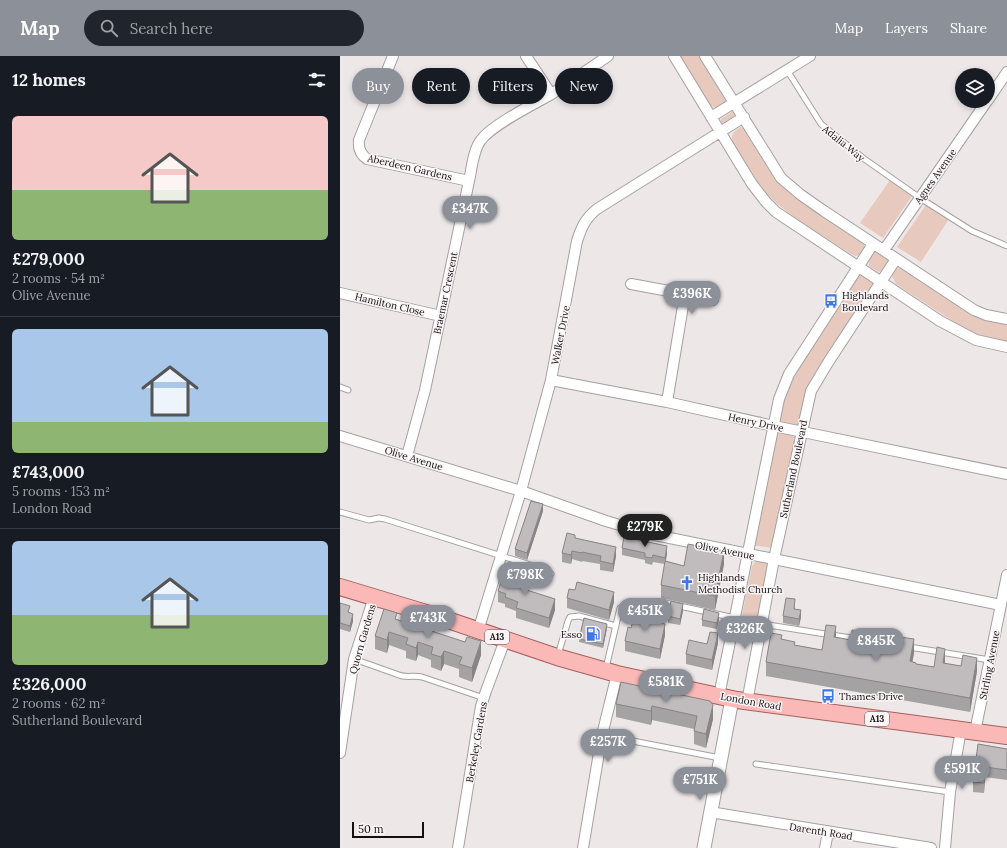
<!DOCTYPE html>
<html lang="en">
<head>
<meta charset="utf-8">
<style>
  :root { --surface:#171b24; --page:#20242c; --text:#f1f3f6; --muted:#9ea1a6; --line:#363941; --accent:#8c9099 }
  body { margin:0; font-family:Lora,serif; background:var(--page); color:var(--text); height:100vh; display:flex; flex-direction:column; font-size:15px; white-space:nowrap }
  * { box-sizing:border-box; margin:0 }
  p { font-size:13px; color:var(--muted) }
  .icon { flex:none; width:22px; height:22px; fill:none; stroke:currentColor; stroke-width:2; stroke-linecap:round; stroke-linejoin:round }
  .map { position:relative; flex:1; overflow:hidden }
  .side { display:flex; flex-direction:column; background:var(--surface); width:340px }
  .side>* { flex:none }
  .top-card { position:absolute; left:12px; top:12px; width:380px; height:36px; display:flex; gap:8px }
  .buttons { position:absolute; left:615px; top:12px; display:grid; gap:8px }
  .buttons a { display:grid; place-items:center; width:40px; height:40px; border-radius:50%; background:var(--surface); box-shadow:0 2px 6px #0003; font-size:20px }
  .scale { position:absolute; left:12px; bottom:10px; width:72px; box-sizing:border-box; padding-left:4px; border:2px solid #110f0f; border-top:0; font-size:11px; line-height:14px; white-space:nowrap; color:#110f0f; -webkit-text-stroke:3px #faf4f6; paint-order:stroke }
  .price { position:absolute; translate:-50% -34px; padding:0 9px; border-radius:14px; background:var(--accent); color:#fff; font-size:13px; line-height:26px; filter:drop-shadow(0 1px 2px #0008) }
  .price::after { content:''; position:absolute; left:50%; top:24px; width:12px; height:9px; margin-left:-6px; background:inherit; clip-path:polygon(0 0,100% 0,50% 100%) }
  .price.selected { background:#222; color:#fff }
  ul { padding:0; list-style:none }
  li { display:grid; align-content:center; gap:8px; height:212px; padding:0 12px }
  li+li { border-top:1px solid var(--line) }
  li span { display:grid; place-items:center; height:124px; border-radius:6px; color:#555 }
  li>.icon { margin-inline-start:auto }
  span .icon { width:72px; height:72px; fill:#fffc; stroke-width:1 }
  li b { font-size:17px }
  h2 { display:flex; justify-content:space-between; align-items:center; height:48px; padding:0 12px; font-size:17px }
  .tag { padding:0 14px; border-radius:18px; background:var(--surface); box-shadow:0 2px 6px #0003; font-size:14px; line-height:36px }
  .tag.selected { background:var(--accent); color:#fff }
  header { display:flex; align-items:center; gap:24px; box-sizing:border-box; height:56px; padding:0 20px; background:var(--accent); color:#fff }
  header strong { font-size:19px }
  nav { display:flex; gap:22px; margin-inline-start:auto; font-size:14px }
  .search { width:280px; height:36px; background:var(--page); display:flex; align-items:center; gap:10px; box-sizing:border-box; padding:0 14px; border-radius:22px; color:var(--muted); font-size:15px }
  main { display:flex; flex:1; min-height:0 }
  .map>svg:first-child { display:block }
  .green { fill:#e7c9be }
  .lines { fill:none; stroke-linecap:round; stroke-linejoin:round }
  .service-casing { stroke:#a5a0a1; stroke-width:7 }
  .minor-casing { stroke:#a5a0a1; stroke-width:12 }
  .tertiary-casing { stroke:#a5a0a1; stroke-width:15 }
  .primary-casing { stroke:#a65f5d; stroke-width:18 }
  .service { stroke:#fff; stroke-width:5 }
  .minor { stroke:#fff; stroke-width:10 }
  .tertiary { stroke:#fff; stroke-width:13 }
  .primary { stroke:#fab9b7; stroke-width:16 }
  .wall { fill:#a5a2a3 }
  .shaded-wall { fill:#868485 }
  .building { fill:#c0bcbe; stroke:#868485 }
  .labels { text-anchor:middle; stroke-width:3; stroke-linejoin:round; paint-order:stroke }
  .shield { fill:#faf4f6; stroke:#575454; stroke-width:1 }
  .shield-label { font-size:9px; font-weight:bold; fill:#110f0f }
  .street-label { font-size:10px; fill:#110f0f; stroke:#faf4f6 }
  .poi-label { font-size:10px; fill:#110f0f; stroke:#faf4f6; text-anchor:start }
</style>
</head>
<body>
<header>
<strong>Map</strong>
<div class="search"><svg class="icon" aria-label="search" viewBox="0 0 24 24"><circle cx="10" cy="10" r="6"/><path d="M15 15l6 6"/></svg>Search here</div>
<nav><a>Map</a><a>Layers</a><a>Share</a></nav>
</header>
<main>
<section class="side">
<h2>12 homes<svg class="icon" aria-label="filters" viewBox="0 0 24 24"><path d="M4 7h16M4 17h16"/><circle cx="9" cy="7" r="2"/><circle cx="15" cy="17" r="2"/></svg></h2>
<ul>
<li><span style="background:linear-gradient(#f6c9c9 60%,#8fb573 0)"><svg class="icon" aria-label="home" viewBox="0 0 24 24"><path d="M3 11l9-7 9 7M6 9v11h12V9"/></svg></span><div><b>£279,000</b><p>2 rooms · 54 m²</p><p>Olive Avenue</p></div></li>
<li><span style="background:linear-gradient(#a9c7e8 75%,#8fb573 0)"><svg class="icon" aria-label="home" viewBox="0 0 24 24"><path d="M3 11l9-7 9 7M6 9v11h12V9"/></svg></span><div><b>£743,000</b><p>5 rooms · 153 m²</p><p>London Road</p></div></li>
<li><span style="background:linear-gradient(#a9c7e8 60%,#8fb573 0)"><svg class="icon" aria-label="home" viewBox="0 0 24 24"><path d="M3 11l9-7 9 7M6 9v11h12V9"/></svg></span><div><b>£326,000</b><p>2 rooms · 62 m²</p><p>Sutherland Boulevard</p></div></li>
</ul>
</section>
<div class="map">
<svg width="667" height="792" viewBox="0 0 667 792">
  <rect width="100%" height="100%" fill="#ede7e8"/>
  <!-- green -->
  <path class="green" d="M339,0H362L386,41V47L381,51L375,52L370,49Z
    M392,56H395L397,58L396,60L384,68L381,66V63Z
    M401,71L408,74L436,121L522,184C526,191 525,198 516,200L511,198L455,162L434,145L421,131L392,85C392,77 394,75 401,71Z
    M550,124L572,140L543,182L520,167Z
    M586,149L609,163L581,206L557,191Z
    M539,194L548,201L549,204L541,215L538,216L529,210C528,204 533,196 539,194Z
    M520,211L541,225L476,325L433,492L412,489L444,330Z
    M559,212H564L662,267L667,268V286L645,281L625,273L556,228L552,220L555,213Z
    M419,504L424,506L428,509L418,568L401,564L412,510L415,506Z"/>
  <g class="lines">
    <defs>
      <path id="service" d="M447,14L481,68L523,102L580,142L632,175L667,190
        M0,331L8,334
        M0,456L29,464L39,462L45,463L206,514L211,518
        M321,546L395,562
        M422,568L517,583
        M569,591L650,604
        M218,599L228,565L230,561L239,560L276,570
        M14,603L59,619C66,622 74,619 82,621L144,642
        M266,612L280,552
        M262,679L380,702
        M416,708L610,736"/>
      <path id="minor" d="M53,0L19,84C18,92 20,98 27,103L129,125
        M186,0L211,38
        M334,0L412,128L426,146L436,156L600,265L636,284L667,291
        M365,0L441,122L461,139L484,155L634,254L646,259L667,263
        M648,44L667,16
        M371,61L470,0
        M544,194L647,45
        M291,228L345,238L327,346
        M0,237L101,260
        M345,238L373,244
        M211,324L327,346L434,370L667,418
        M0,380L181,435L266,465L310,478L661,549
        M67,400L85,334L129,125C132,112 133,94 141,84C152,69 192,49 210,39C230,26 249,13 268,0
        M138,575L181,435L211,324L237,185C242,170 245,163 257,153L404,61
        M379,640L439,343L449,318L533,188
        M407,646L434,503L471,335L489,305L556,203
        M635,676L667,519
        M0,697L14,603L34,541
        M370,756L591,792
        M118,792L141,650L146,635L165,584
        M243,792L262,679L277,618
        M485,792L488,776
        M605,792L610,736L621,674"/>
      <path id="tertiary" d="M364,792L392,643"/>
      <path id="primary" d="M0,531L93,559L217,601L277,618L397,644L667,680"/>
    </defs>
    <!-- service casing -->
    <use href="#service" class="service-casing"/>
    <!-- minor casing -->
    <use href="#minor" class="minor-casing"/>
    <!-- tertiary casing -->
    <use href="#tertiary" class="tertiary-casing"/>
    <!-- primary casing -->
    <use href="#primary" class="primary-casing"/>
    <!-- service -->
    <use href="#service" class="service"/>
    <!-- minor -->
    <use href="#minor" class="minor"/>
    <!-- tertiary -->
    <use href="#tertiary" class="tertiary"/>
    <!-- primary -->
    <use href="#primary" class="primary"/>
  </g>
  <!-- wall -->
  <path class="wall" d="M203,455L187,504L175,500V493Z
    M235,482L276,500L273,516L260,514V508L242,505V506L232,503L231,508L222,506V497Z
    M282,492L327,497L326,505L344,510L384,508L375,554L321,542V529L325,508L313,506L312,509L305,507V504L282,499Z
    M189,519H204L202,526L189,522Z
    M179,526L177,531L215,554L209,572L176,562V555L165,551V548L158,546V535Z
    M227,542L274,546L269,564L227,552Z
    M0,547L10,557L13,565L10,576L0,573Z
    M455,550V553L461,561L459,570L443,567V560Z
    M343,555L340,569L328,567V560Z
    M57,563L141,599L132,626L119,621V613L104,608L101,615L91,611V604L78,599L76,605L66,602V595L49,589L47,597L35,593V580Z
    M379,563L377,573L362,570V564Z
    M307,564L325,579L320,603L285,595V585L291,572Z
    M267,572L263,592L239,586V583Z
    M496,581L574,597L572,606L576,608L594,611L605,607L637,615L630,656L426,620V606L442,584L455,589L482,594Z
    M378,587L372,614L346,608V598L367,588Z
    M281,626L373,663L366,692L354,688V673L312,664L311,669L276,661V648Z
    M638,688L667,693V724L645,721L644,737L633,736V726Z"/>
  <!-- shaded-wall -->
  <path class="shaded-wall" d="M203,448V455L187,504V497Z
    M327,490V497L325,508V502Z
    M276,491V500L273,516V508Z
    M232,495V503L231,508V499Z
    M384,495V508L375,554V540Z
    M179,516V526L174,540V530Z
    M274,536V546L269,564V554Z
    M215,543V554L209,572V562Z
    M343,548V555L340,569V563Z
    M461,554V561L459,570V563Z
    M379,557V563L377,573V567Z
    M13,558V565L10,576V570Z
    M267,568V572L263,592V588Z
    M325,568V579L320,603V593Z
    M496,570V584L494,581Z
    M49,576V589L47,597V584Z
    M378,577V587L372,614V604Z
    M574,583V597L570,619V605Z
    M141,585V599L132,626V612Z
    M78,586V599L76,605V592Z
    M605,593V606L603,620V607Z
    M104,595V608L101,615V601Z
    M637,602V615L630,656V642Z
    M373,649V663L366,692V678Z
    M312,650V664L311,669V655Z
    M645,711V721L644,737V727Z"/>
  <!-- building -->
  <path class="building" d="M191,445L203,448L187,497L175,493Z
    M227,477L235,479V482L276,491L273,508L260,505L261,500L242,496V497L232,495L231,499L222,497Z
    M284,481L327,490L325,502L313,499L312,502L305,501V497L282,492Z
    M348,488L384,495L375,540L321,529L325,505L344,510Z
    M166,511L179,516L174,530L215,543L209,562L176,552L178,546L165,541L166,538L158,535Z
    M191,512L204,516L202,523L189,519Z
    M237,526L274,536L269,554L227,542L229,533L235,534Z
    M446,542L455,543L454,553L461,554L459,563L443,560Z
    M331,545L343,548L340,563L328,560Z
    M0,547L10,550L8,556L13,558L10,570L0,567Z
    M44,553L57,557L55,563L125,586L127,581L141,585L132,612L119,608L122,601L104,595L101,601L91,598L93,591L78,586L76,592L66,588L68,582L49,576L47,584L35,580Z
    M364,553L379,557L377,567L362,564Z
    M295,555L307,558L306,564L325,568L320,593L285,585L288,571L291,572Z
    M244,562L267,568L263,588L239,583Z
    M486,569L496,570L494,581L511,584L512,574L574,583L570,605L576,607V608L594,611L597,591L605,593L603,607L621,610L623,599L637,602L630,642L426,606L431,577L442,579L441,583L455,586L454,589L482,594Z
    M370,576L378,577L372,604L346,598L349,584L367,588Z
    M281,626L370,645L373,649L366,678L354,675L357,660L312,650L311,655L276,648Z
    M638,688L667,693V714L645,711L644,727L633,726Z"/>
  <!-- icons -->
  <defs>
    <symbol id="bus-bare" viewBox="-9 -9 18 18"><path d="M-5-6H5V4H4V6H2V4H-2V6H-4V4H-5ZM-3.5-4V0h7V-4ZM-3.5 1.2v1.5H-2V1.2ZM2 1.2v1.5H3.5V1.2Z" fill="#3e78e8" stroke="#faf4f6" stroke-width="2.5" paint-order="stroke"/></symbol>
    <symbol id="church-bare" viewBox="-9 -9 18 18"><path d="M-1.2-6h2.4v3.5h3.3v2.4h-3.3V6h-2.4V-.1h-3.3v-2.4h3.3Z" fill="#3e78e8" stroke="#faf4f6" stroke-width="2.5" paint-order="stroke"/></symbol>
    <symbol id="fuel-bare" viewBox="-9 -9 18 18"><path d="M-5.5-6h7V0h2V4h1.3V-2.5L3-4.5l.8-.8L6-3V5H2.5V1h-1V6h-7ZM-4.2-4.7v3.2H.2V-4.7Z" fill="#3e78e8" stroke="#faf4f6" stroke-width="2.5" paint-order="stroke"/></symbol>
  </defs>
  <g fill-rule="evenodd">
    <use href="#bus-bare" x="481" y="235" width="20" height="20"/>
    <use href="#church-bare" x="337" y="517" width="20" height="20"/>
    <use href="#fuel-bare" x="243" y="568" width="20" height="20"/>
    <use href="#bus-bare" x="478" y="630" width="20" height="20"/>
  </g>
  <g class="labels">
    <!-- shield labels -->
    <g class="shield">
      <rect x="145" y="574" width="24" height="14" rx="3"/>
      <rect x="525" y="656" width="24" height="14" rx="3"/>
    </g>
    <g class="shield-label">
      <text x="157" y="584">A13</text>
      <text x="537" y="666">A13</text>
    </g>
    <!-- street labels -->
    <g class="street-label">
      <text transform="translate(504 87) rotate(39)" y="4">Adalia Way</text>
      <text transform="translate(70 111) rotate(13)" y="4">Aberdeen Gardens</text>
      <text transform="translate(595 120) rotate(-55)" y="4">Agnes Avenue</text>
      <text transform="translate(105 237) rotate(-78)" y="4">Braemar Crescent</text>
      <text transform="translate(50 248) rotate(13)" y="4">Hamilton Close</text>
      <text transform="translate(220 279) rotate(-79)" y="4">Walker Drive</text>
      <text transform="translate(416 366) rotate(12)" y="4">Henry Drive</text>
      <text transform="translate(74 402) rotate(17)" y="4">Olive Avenue</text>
      <text transform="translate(453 413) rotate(-78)" y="4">Sutherland Boulevard</text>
      <text transform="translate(385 494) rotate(11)" y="4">Olive Avenue</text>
      <text transform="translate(22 583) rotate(-74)" y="4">Quorn Gardens</text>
      <text transform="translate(649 609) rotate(-79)" y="4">Stirling Avenue</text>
      <text transform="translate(411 645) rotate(10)" y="4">London Road</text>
      <text transform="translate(136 686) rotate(-80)" y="4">Berkeley Gardens</text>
      <text transform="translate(481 775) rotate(9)" y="4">Darenth Road</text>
    </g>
    <!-- poi labels -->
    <g class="poi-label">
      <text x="502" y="243">Highlands<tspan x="502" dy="12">Boulevard</tspan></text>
      <text x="358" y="525">Highlands<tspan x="358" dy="12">Methodist Church</tspan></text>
      <text x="242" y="582" text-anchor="end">Esso</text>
      <text x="499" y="644">Thames Drive</text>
    </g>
  </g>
</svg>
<div class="buttons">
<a><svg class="icon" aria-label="layers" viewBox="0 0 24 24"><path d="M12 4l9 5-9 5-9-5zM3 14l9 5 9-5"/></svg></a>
</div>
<div class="scale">50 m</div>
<b class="price" style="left:130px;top:174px">£347K</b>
<b class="price" style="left:352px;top:259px">£396K</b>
<b class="price selected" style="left:305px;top:492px">£279K</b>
<b class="price" style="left:185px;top:540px">£798K</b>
<b class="price" style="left:305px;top:576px">£451K</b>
<b class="price" style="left:88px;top:583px">£743K</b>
<b class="price" style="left:405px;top:594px">£326K</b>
<b class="price" style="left:536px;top:606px">£845K</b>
<b class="price" style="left:326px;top:647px">£581K</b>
<b class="price" style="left:268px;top:707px">£257K</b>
<b class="price" style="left:622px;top:734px">£591K</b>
<b class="price" style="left:360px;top:745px">£751K</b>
<div class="top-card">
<a class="tag selected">Buy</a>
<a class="tag">Rent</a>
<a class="tag">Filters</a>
<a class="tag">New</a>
</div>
</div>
</main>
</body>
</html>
